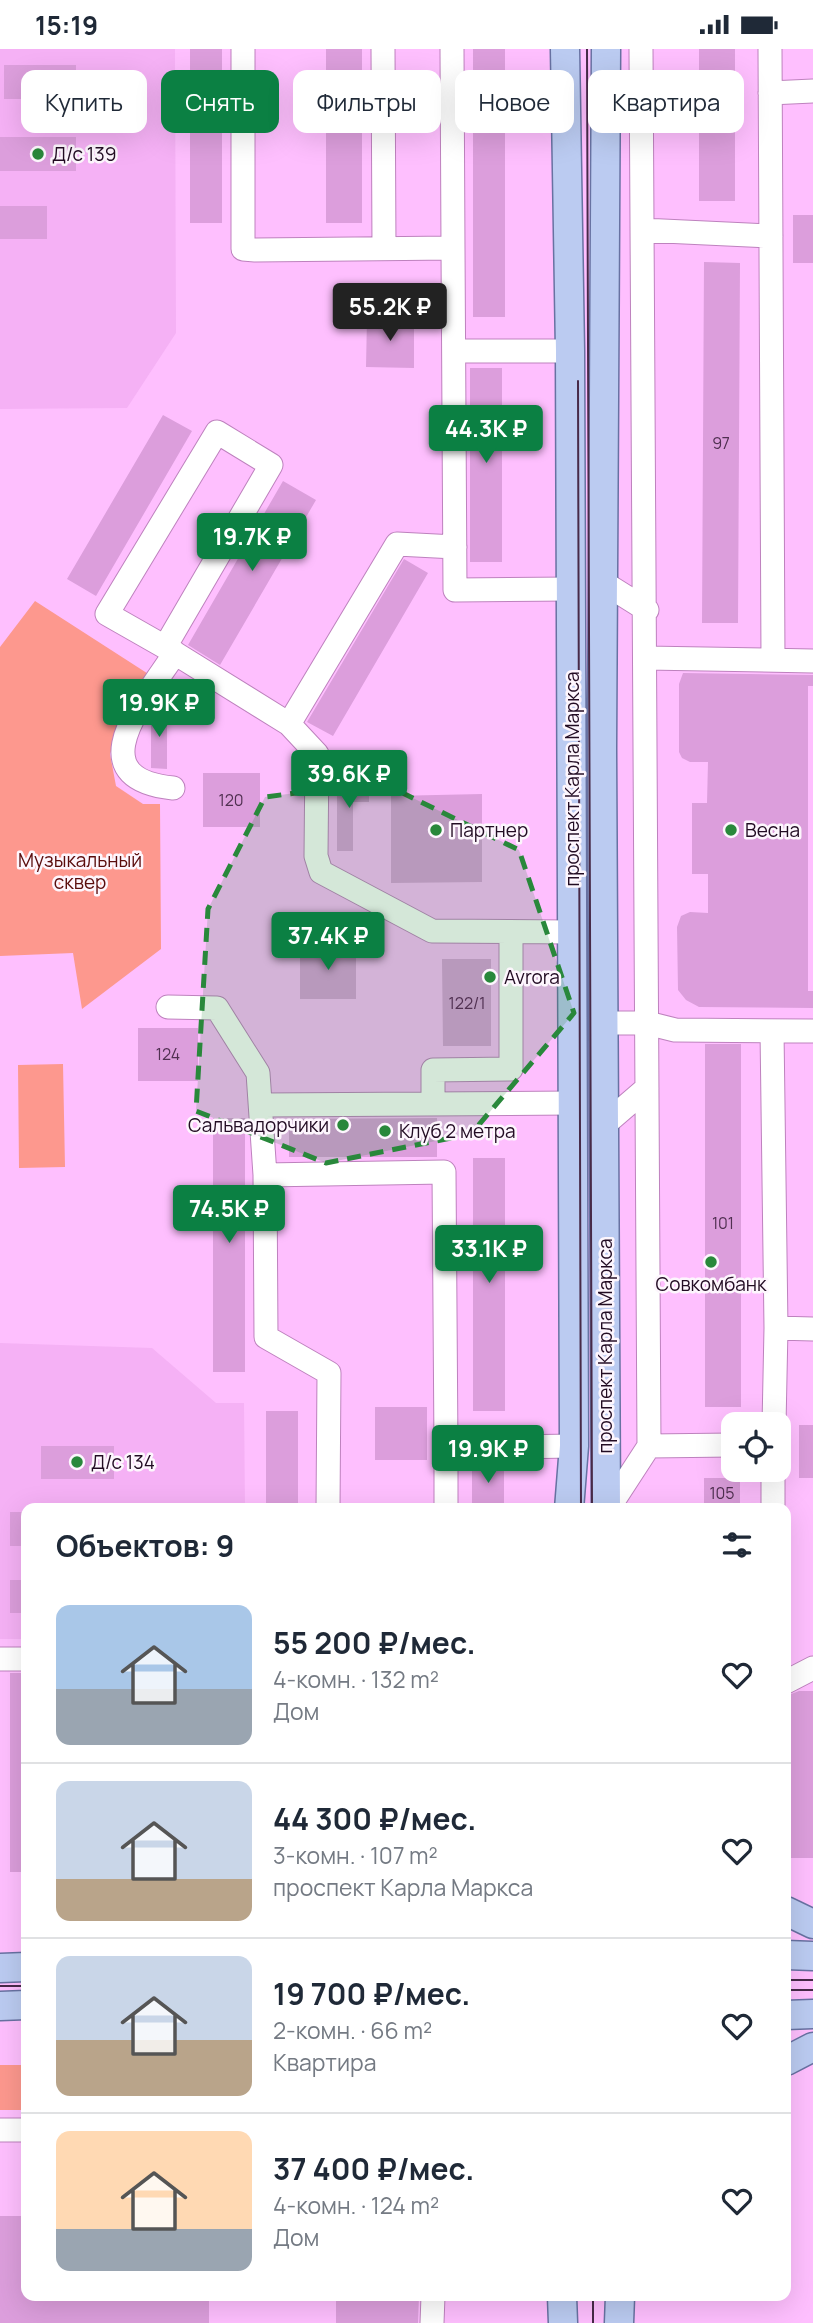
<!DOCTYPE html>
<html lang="ru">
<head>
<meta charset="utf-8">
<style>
  :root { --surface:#fff; --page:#f2f2f3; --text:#1f2937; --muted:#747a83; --line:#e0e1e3; --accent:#0b8043 }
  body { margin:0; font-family:Manrope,sans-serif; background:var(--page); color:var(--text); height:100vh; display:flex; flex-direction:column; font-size:26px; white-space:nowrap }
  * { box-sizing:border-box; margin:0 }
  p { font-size:23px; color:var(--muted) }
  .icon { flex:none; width:38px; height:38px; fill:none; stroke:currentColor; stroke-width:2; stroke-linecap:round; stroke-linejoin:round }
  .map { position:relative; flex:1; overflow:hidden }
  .panel { position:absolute; left:21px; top:1454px; width:770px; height:798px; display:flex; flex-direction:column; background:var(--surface); border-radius:14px; box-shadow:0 7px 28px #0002 }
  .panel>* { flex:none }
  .banner { position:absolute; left:21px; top:21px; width:772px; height:63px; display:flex; gap:14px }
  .controls { position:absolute; left:721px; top:1363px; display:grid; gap:14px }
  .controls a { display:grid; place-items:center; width:70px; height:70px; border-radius:14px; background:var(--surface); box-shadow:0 7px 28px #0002; font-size:35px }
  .price { position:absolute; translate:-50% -60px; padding:0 16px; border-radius:7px; background:var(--accent); color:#fff; font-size:23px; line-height:46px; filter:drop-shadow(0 2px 4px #0008) }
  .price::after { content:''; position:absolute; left:50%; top:42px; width:21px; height:16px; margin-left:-10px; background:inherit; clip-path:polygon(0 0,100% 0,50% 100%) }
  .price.active { background:#222; color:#fff }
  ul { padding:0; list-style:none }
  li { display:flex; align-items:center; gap:21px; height:175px; padding:0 35px }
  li+li { border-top:2px solid var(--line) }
  li span { display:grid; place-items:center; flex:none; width:196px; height:140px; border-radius:14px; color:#555 }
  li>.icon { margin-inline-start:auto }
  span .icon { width:84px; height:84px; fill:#fffc; stroke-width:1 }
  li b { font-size:30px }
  h2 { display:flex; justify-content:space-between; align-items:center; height:84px; padding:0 35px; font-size:30px }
  .tag { padding:0 24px; border-radius:14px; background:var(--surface); box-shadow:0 7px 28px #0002; font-size:24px; line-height:63px }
  .tag.active { background:var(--accent); color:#fff }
  .status { display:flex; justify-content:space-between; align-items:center; height:49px; padding:0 35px; background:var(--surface); direction:ltr }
  .status svg { height:19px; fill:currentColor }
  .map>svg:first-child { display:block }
  .built { fill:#f5b1f5 }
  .green { fill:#fd988e }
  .building { fill:#dc9edc }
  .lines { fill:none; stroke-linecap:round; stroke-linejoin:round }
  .minor-casing { stroke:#be82be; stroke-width:25 }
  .major-casing { stroke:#6872a2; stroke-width:31 }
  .minor { stroke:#fff; stroke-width:23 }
  .major { stroke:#bbcbf1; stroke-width:28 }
  .tram { stroke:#472a48; stroke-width:2 }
  .marked { fill:#29883b; fill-opacity:0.2; stroke:#29883b; stroke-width:5; stroke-dasharray:14 9; stroke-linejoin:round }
  .poi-dot { fill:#29883b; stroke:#fdf6fd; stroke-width:2.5 }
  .labels { text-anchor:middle; stroke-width:5; stroke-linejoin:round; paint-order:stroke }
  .number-label { font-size:16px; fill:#503051 }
  .poi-label { font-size:19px; fill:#220c23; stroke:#fdf6fd; text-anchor:start }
  .street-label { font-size:19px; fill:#220c23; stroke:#fdf6fd }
  .park-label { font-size:19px; fill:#5a0c0c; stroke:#fdf6fd }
</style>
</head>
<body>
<div class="status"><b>15:19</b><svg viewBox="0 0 49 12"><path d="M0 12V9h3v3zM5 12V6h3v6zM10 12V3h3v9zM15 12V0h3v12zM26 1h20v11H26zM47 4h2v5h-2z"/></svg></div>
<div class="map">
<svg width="813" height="2274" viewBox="0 0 813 2274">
  <rect width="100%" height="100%" fill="#febffe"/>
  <!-- built -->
  <path class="built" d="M0,0H175L176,284L127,359L0,360Z
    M0,1294L152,1299L216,1354H244L245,1459L26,1460V1590H0Z"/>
  <!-- green -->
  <path class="green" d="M35,552L153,628L119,678L110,705L116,737L143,755H160L161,900L82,960L73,904L0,907V598Z
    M63,1015L65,1118L19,1119L18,1016Z
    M0,2016H26V2061H0Z"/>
  <!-- building -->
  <path class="building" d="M190,0H222V174H190Z
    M326,0H362V174H326Z
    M473,0H505V268H473Z
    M699,0H735V152H699Z
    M4,16H76V50H4Z
    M0,88H76V122H0Z
    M0,157H47V190H0Z
    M793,166H813V214H793Z
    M704,213L740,214L738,574H702Z
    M367,269H414V319L366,318Z
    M470,319H502V513H470Z
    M163,366L192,382L96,547L67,530Z
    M283,432L316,451L220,616L188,596Z
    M404,510L428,524L333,687L307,673Z
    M683,624L813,626V637H808V942H813V959L699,958L686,951L678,941L677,878L681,867L690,863L708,864V825H692V754H707L708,713H690L682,709L679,703V635Z
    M155,660H167V720L151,719V666Z
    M203,724H260V778H203Z
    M337,732H369V753H353V802H337Z
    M482,745V833L391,834V747Z
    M300,897H356V950H300Z
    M442,910H491V997H443Z
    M138,979H198V1032H138Z
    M705,995H741V1358H705Z
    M213,1069H245V1323H213Z
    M437,1069V1108H289V1070Z
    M473,1109H505V1362H473Z
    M375,1358H427V1411H375Z
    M266,1362H298V1460H266Z
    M799,1376H813V1429H799Z
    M41,1397H114V1430H41Z
    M504,1412V1460H472V1413Z
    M704,1429H740V1460H704Z
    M10,1463H26V1497H10Z
    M10,1531H26V1564H10Z
    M10,1624H26V1823H10Z
    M799,1642H813V1809H786V1647Z
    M0,2167H26V2247H209V2274H0Z
    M336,2247H419L418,2274H336Z"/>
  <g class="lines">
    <defs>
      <path id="minor" d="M243,0V200L255,201L453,199L452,0
        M383,0L384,199
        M770,0L773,611
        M770,44L813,42
        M642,181L771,187
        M453,199L455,541L571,540
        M454,302H570
        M604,534L647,561
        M165,598L107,565L217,383L271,416L165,598L289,675L317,705L316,807L321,823L432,882L572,883
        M646,609L813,612
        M289,675L397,495L455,498
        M173,739C75,729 146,649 175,604
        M168,958L217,959L258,1024L265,1126L266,1288L329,1324L328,1460
        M604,974H647L675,981L813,982
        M772,982L776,1279L774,1376
        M433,1055V1021L511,1020V891L507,884
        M262,1056L573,1054
        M604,1076L647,1039
        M265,1126L444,1123L446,1399L574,1397
        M776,1279L813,1280
        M649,1397L733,1396
        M446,1460V1399
        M608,1460L649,1397L641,0
        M773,1460V1421
        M0,1610H26
        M786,1633L813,1619
        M0,2081H26
        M432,2274L433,2247"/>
      <path id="major" d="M565,0L570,302L574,1397L569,1460
        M606,0L602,699L606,1460
        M786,1862L813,1875
        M786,1906L813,1907
        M0,1919L26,1918
        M0,1957L26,1956
        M786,1966L813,1965
        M786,2012L813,1998
        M562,2247L563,2274
        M619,2274L620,2247"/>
    </defs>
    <!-- minor casing -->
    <use href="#minor" class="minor-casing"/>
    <!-- major casing -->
    <use href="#major" class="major-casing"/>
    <!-- minor -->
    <use href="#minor" class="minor"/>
    <!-- major -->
    <use href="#major" class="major"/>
    <!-- tram -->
    <path class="tram" d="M587,0L592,1460
      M578,332L581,1460
      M786,1931H813
      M0,1937H26
      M786,1941H813
      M593,2274V2247"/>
  </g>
  <!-- marked area -->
  <path class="marked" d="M380,733L519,801L574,964L471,1085L326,1114L196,1062L208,860L265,748Z"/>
  <!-- markers -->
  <g class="poi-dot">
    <circle cx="38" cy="105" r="7"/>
    <circle cx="436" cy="781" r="7"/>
    <circle cx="731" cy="781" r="7"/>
    <circle cx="490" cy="928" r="7"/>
    <circle cx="343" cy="1076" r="7"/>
    <circle cx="385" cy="1082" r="7"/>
    <circle cx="711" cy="1213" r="7"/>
    <circle cx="77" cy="1413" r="7"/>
  </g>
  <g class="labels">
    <!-- number labels -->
    <g class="number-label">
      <text x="721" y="400">97</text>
      <text x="231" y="757">120</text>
      <text x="467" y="960">122/1</text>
      <text x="168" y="1011">124</text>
      <text x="723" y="1180">101</text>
      <text x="722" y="1450">105</text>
    </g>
    <!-- poi labels -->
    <g class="poi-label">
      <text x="52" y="112">Д/с 139</text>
      <text x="450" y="788">Партнер</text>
      <text x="745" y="788">Весна</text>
      <text x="504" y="935">Avrora</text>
      <text x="329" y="1083" text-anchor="end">Сальвадорчики</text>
      <text x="399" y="1089">Клуб 2 метра</text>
      <text x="711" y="1242" text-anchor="middle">Совкомбанк</text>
      <text x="91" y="1420">Д/с 134</text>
    </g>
    <!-- street labels -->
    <g class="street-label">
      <text transform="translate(572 730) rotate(-90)" y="7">проспект Карла Маркса</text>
      <text transform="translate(605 1297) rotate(-90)" y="7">проспект Карла Маркса</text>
    </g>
    <!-- park labels -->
    <g class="park-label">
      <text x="80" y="818">Музыкальный<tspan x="80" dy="22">сквер</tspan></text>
    </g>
  </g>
</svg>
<div class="controls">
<a><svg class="icon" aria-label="locate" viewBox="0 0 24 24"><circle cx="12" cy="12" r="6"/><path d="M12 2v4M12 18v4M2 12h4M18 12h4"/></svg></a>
</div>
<b class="price active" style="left:390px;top:294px">55.2K ₽</b>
<b class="price" style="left:486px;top:416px">44.3K ₽</b>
<b class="price" style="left:252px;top:524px">19.7K ₽</b>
<b class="price" style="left:159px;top:690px">19.9K ₽</b>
<b class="price" style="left:349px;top:761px">39.6K ₽</b>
<b class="price" style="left:328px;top:923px">37.4K ₽</b>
<b class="price" style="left:229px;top:1196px">74.5K ₽</b>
<b class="price" style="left:489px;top:1236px">33.1K ₽</b>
<b class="price" style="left:488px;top:1436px">19.9K ₽</b>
<div class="banner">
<a class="tag">Купить</a>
<a class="tag active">Снять</a>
<a class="tag">Фильтры</a>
<a class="tag">Новое</a>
<a class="tag">Квартира</a>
</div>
<section class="panel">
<h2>Объектов: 9<svg class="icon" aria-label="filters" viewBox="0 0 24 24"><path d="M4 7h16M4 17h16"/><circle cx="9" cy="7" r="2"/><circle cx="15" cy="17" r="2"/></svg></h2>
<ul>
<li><span style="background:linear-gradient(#a9c7e8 60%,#9aa5b1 0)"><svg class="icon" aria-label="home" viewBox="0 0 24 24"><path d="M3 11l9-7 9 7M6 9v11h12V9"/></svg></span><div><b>55 200 ₽/мес.</b><p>4-комн. · 132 m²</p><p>Дом</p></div><svg class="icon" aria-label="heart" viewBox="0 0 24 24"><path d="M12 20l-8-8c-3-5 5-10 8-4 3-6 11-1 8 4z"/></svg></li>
<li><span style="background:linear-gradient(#c9d6e8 70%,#b9a48a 0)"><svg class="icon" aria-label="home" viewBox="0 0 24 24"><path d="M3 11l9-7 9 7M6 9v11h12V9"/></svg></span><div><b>44 300 ₽/мес.</b><p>3-комн. · 107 m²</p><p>проспект Карла Маркса</p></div><svg class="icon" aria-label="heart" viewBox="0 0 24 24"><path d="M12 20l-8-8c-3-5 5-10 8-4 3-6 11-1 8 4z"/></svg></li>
<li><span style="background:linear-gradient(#c9d6e8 60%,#b9a48a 0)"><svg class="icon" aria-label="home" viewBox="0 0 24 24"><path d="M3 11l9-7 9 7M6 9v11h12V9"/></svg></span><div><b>19 700 ₽/мес.</b><p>2-комн. · 66 m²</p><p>Квартира</p></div><svg class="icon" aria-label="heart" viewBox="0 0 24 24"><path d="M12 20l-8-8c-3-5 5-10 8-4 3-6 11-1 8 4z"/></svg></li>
<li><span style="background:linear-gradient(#ffd9b3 70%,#9aa5b1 0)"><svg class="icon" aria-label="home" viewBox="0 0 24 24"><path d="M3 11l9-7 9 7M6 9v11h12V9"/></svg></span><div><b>37 400 ₽/мес.</b><p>4-комн. · 124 m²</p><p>Дом</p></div><svg class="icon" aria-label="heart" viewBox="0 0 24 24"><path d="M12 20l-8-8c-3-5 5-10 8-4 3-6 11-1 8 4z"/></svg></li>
</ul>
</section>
</div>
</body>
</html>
